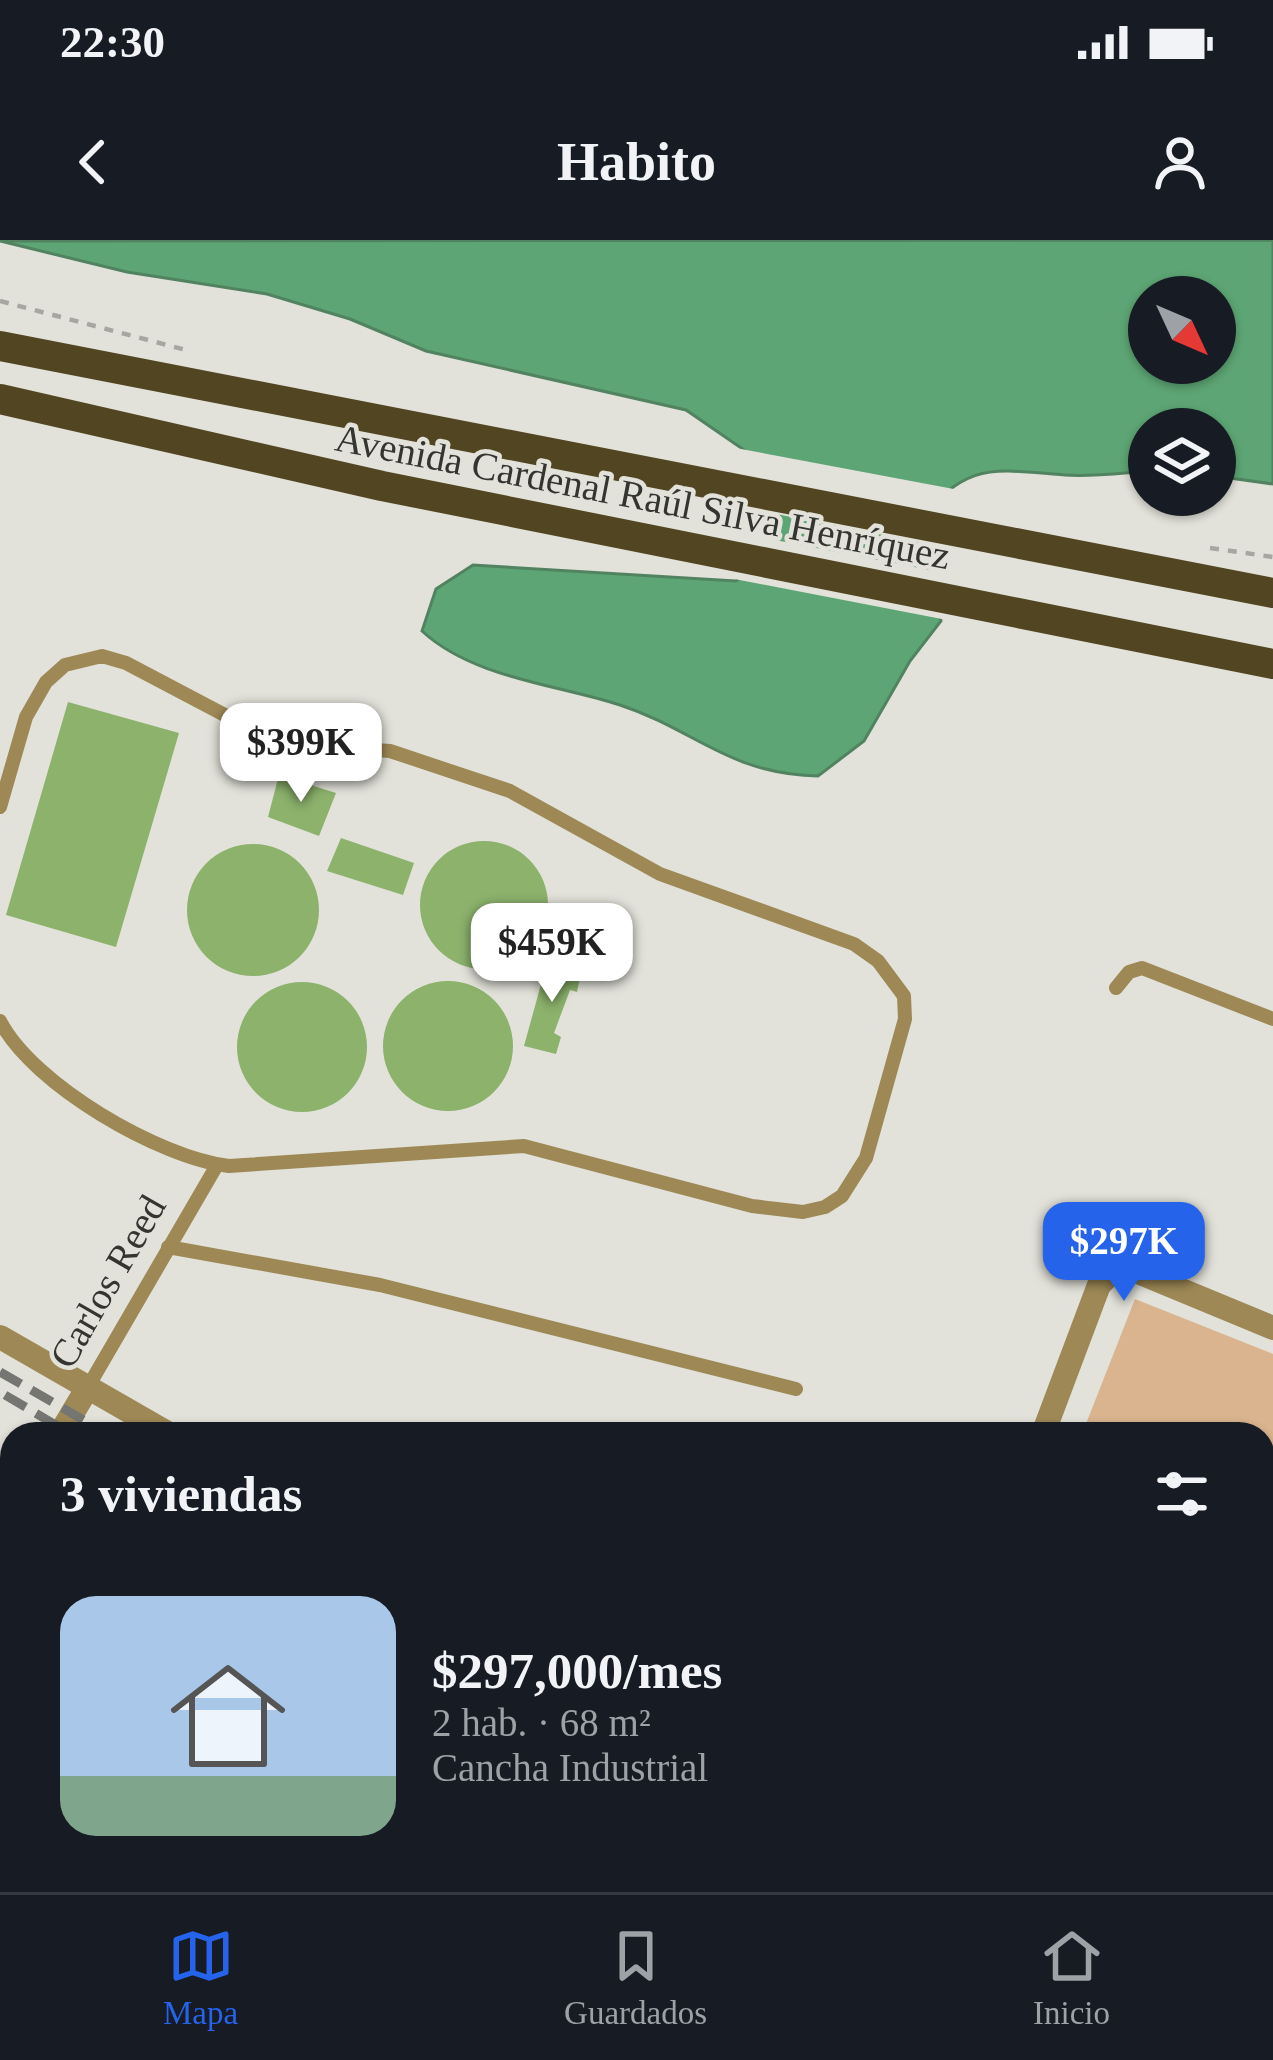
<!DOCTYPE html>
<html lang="es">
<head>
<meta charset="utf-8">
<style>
  :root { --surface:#171b24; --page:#20242c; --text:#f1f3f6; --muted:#9ea1a6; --line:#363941; --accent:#2563eb }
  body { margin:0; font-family:Georgia,serif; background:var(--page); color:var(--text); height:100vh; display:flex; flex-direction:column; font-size:45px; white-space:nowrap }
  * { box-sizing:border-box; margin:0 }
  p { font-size:39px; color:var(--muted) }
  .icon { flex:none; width:66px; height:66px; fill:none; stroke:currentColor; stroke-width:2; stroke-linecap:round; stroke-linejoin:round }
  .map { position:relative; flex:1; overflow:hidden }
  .side { position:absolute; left:0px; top:1182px; width:1275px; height:471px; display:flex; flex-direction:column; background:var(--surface); border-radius:36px 36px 0 0; box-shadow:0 3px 9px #0004 }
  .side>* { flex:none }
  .needle { width:78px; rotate:134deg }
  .buttons { position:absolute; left:1128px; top:36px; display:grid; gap:24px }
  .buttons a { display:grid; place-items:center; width:108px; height:108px; border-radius:50%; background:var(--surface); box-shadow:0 3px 9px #0004; font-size:60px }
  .price { position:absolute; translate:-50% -102px; padding:0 27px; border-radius:24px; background:#fff; color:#222; font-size:39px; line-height:78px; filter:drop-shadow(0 3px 6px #0008) }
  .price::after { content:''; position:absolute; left:50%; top:72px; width:36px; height:27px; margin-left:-18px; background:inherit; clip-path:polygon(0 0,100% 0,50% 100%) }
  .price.current { background:var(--accent); color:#fff }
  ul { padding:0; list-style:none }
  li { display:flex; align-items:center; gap:36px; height:300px; padding:0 60px }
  li span { display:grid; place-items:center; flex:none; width:336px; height:240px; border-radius:36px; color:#555 }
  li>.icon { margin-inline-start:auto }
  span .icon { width:144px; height:144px; fill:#fffc; stroke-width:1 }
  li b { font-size:51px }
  h2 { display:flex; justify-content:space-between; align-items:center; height:144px; padding:0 60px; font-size:51px }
  .status { display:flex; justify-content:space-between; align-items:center; height:84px; padding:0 60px; background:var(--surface); direction:ltr }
  .status svg { height:33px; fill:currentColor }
  header { display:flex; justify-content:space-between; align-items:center; height:156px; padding:0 60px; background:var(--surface); font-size:54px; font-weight:600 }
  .dock { display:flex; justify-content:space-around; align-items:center; height:168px; border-top:3px solid var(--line); background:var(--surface); font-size:33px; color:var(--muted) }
  .dock a { display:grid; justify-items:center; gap:6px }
  .dock .current { color:var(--accent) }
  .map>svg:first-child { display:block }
  .green { fill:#d9b48e }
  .water { fill:#5da574; stroke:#518360; stroke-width:3; fill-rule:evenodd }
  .pier { fill:#e2e2da }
  .building { fill:#8cb26c }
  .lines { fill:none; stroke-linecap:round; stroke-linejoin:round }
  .path { stroke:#a6a7a0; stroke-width:4.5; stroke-dasharray:9 9; stroke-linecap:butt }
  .service { stroke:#9e8956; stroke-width:14 }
  .minor { stroke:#9e8956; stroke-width:24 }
  .primary { stroke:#524521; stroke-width:30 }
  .rail { stroke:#757671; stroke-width:9; stroke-dasharray:24 12; stroke-linecap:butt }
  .labels { text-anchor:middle; stroke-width:9; stroke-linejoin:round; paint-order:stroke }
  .street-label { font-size:39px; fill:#343531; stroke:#e2e2da }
</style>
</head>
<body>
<div class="status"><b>22:30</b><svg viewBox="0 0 49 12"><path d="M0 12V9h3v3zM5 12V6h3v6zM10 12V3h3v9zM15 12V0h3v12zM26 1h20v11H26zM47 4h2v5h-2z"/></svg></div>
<header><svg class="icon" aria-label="back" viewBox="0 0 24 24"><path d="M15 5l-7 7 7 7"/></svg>Habito<svg class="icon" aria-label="person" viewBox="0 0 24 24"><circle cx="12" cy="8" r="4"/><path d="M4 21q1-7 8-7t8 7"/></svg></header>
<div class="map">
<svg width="1273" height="1652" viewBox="0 0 1273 1652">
  <rect width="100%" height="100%" fill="#e2e2da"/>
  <!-- green -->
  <path class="green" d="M1135,1059L1273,1114V1342L1263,1338V1194H1082Z"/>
  <!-- water -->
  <path class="water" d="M1273,0V244L1215,236V189H1149V231C1121,233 1092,237 1065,235C982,228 968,223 910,289L929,331L941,381L910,421L864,501L818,536C728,534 696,490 620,465C555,444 473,438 422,391L436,349L473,325L736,341L771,313L784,258L773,230L686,170L426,111L350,79L267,54L127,32L0,1ZM1149,57H1215V123H1149Z"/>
  <!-- pier -->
  <path class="pier" d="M725,206L959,250L923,280L916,291L919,302L776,274L778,258L768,234Z
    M770,299L935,331L947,380L709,334L734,335Z"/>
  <!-- building -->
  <path class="building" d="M68,462L179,493L116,707L6,675Z
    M279,535L336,553L319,596L268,577Z
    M341,598L414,623L403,655L327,631Z
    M420 665a64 64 0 1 1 128 0a64 64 0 1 1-128 0Z
    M187 670a66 66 0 1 1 132 0a66 66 0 1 1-132 0Z
    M548,719L582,728L577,752L570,750L554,793L561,797L556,814L524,806Z
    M383 806a65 65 0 1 1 130 0a65 65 0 1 1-130 0Z
    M237 807a65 65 0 1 1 130 0a65 65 0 1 1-130 0Z
    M12,1379V1449L0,1443V1400Z
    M428,1641H461L484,1652H422Z"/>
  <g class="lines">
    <!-- path -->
    <path class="path" d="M0,61L186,110
      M1210,308L1273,317"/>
    <!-- service -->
    <path class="service" d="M0,567L26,477L46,442L65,425L102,416L126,423L259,493L318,506L390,511L510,551L660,634L854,704L878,721L904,756L905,779L866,918L842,956L825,967L803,972L752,966L524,906L229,926C160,918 33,845 0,781
      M1116,748L1129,732L1142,728L1273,779
      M168,1007L380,1045L796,1149
      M88,1147L217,925
      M0,1327L12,1334
      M0,1514L12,1520
      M207,1641L224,1652
      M502,1652L507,1641"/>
    <!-- minor -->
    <path class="minor" d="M0,1097L169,1194
      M60,1194L88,1147
      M1043,1194L1099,1045L1114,1030H1133L1273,1088
      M0,1296L12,1276
      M1263,1364L1273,1368
      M944,1641L963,1652
      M1250,1641L1273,1652"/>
    <!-- primary -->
    <path class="primary" d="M0,106L1273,353
      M0,159L382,246L1273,424
      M0,1590L12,1597
      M0,1639L26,1652
      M101,1641L125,1652"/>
    <!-- rail -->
    <path class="rail" d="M0,1132L108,1194
      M5,1155L71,1194
      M856,1641L875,1652
      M893,1641L912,1652"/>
  </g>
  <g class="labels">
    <!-- street labels -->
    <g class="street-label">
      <text transform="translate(643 256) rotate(11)" y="14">Avenida Cardenal Raúl Silva Henríquez</text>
      <text transform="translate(107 1041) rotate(-60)" y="14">Carlos Reed</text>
    </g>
  </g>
</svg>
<div class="buttons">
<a><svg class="needle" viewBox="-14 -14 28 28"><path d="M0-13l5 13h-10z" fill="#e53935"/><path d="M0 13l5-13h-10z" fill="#9ea1a6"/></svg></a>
<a><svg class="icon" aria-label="layers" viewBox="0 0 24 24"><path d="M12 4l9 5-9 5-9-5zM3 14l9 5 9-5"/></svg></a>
</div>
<b class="price" style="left:301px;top:565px">$399K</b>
<b class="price" style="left:552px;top:765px">$459K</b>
<b class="price current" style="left:1124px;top:1064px">$297K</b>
<section class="side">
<h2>3 viviendas<svg class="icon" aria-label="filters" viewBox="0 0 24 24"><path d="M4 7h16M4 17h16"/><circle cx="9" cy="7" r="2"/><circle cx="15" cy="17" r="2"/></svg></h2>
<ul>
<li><span style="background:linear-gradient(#a9c7e8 75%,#7fa58c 0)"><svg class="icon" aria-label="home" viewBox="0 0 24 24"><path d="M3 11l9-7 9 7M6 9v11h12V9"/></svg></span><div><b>$297,000/mes</b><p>2 hab. · 68 m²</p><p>Cancha Industrial</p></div></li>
</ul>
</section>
</div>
<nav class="dock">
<a class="current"><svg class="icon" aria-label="map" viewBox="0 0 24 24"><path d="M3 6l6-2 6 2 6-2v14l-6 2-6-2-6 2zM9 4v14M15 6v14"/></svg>Mapa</a>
<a><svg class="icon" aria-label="saved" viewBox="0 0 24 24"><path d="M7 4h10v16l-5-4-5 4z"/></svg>Guardados</a>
<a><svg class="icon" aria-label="home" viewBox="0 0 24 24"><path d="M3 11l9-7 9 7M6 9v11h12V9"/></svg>Inicio</a>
</nav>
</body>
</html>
